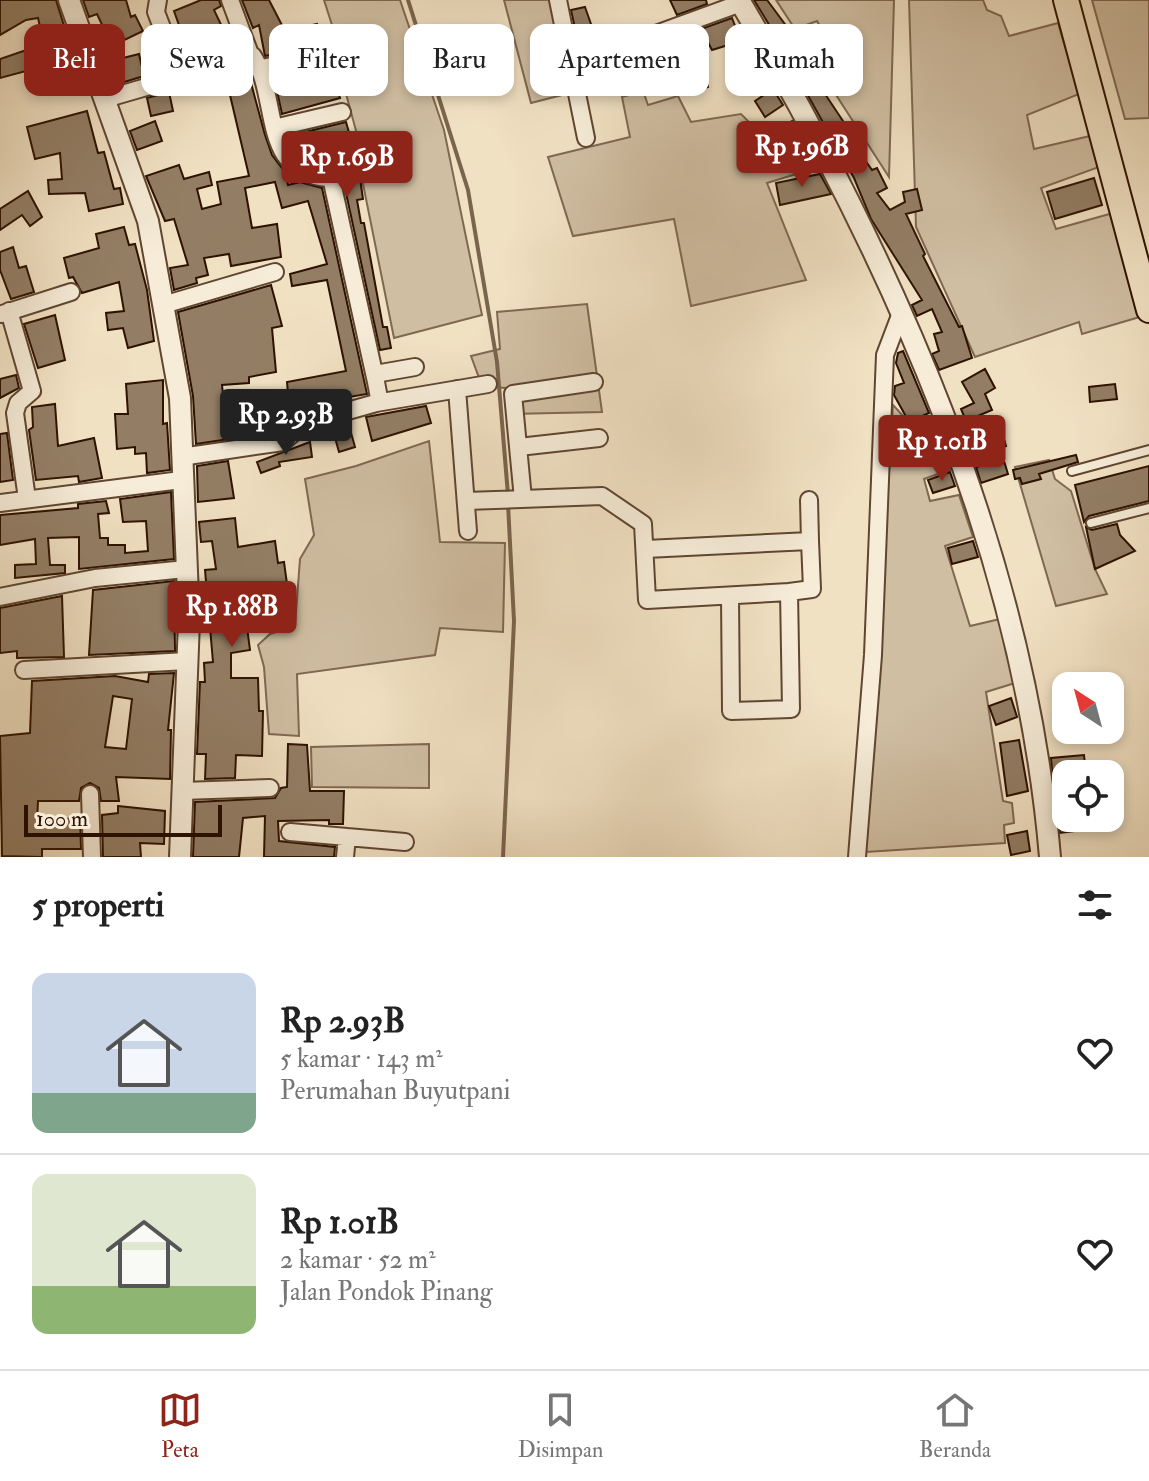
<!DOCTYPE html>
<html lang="id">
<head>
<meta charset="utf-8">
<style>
  :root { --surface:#fff; --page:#f6f6f6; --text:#222; --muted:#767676; --line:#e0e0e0; --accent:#8f2418 }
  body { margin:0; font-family:"IM FELL Double Pica",serif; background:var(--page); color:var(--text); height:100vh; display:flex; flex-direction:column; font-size:30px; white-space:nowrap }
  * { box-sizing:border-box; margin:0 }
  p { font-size:26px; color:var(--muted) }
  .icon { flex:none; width:44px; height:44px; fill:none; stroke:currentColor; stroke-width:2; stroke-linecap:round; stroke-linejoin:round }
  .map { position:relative; height:857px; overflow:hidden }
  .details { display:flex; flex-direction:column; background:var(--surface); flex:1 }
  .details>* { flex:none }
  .guide { position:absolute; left:24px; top:24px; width:1102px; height:72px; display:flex; gap:16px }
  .needle { width:52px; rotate:324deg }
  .fabs { position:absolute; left:1052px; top:672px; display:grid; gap:16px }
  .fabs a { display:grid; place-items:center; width:72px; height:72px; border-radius:16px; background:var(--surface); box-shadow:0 4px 12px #0003; font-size:40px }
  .scale { position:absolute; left:24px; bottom:20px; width:198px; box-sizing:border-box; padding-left:8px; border:4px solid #2e1200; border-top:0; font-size:22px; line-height:28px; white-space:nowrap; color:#2e1200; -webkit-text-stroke:6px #f6ecd8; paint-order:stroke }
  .price { position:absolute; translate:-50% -68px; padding:0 18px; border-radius:8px; background:var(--accent); color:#fff; font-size:26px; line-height:52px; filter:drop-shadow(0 2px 4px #0008) }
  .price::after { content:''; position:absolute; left:50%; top:48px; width:24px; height:18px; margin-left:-12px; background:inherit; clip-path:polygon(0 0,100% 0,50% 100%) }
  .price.on { background:#222; color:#fff }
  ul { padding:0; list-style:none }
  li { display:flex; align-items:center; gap:24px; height:200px; padding:0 32px }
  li+li { border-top:2px solid var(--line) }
  li span { display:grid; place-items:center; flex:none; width:224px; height:160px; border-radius:16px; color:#555 }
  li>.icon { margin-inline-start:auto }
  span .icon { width:96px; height:96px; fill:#fffc; stroke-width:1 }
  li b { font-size:34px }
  h2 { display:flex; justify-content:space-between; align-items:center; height:96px; padding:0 32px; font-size:34px }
  .chip { padding:0 28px; border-radius:16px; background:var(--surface); box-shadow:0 4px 12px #0003; font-size:28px; line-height:72px }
  .chip.on { background:var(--accent); color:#fff }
  .menu { display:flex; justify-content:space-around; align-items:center; height:112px; border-top:2px solid var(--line); background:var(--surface); font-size:22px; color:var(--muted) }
  .menu a { display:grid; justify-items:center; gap:4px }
  .menu .on { color:var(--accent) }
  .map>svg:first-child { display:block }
  .green { fill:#d0bea2; stroke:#7f6851; stroke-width:2 }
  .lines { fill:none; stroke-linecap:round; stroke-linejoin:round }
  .stream { stroke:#7b644d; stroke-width:4 }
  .building { fill:#937e65; stroke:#2e1200; stroke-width:2; fill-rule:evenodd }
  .service-casing { stroke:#5f4631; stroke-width:12 }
  .minor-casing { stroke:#5f4631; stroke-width:20 }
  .tertiary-casing { stroke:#5f4631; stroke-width:24 }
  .primary-casing { stroke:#2e1200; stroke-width:28 }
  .service { stroke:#f6ecd8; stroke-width:8 }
  .minor { stroke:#f6ecd8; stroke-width:16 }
  .tertiary { stroke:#f6ecd8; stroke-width:20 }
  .primary { stroke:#f1e1c3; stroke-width:24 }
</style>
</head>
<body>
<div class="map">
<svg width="1149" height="857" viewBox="0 0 1149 857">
  <rect width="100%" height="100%" fill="#f1e1c3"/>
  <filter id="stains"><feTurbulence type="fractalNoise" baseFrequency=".0025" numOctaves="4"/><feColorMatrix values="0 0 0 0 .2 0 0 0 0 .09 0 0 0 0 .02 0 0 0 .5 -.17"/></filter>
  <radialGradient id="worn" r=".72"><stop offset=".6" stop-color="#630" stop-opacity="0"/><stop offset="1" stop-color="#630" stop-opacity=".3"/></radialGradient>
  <!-- green -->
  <path class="green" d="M324,0H400L444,130L482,315L394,338L363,184L365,164L335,53L340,50Z
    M504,0H550L570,93L531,103Z
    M776,0H894L889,177L809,53L829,42L817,21L795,29Z
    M909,0H983L987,10L1001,16L1009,36L1058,23L1079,94L1027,115L1034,149L1090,136L1099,167L1041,188L1056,229L1113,213L1143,316L1082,334L1079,322L975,357L916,227Z
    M1092,0H1149V118L1125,119Z
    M643,91L648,105L678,96L691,122L741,114L757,130L766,163L790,157L803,172L767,183L806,280L691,306L674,219L573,236L548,157L630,137L622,97Z
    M587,304L602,412L510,414L505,388L482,386L471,356L500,349L497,312Z
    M893,405L905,418L918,463L948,455L952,469L924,479L930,501L959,495L973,537L945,546L970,626L1000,619L1015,683L986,692L1003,801L1012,803L1014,823L1004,825L1005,843L866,852Z
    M429,441L440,542L505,543L503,632L440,628L435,655L297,674L299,736L269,734L264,667L258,645L270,634L295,626L300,559L314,535L305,479L356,466Z
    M1049,460L1055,479L1071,491L1095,569L1107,594L1056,606L1015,467Z
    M429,744V788L312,787L311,747Z"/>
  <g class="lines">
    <!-- stream -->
    <path class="stream" d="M408,0L468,190L497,362L508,495
      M503,857L514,621L508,504"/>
  </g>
  <!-- building -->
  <path class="building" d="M0,0H56L74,58L0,78V59L44,44L38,18L26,20L0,35Z
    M83,0H126L131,17L135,15L143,31L112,46L97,14L89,17Z
    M201,0H219L221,6L214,10L233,50L198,61L187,37L184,39L174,11Z
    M242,0H269L285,31L317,24L321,44L265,56L259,25L253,28Z
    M670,0H706L707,4L677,15Z
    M754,0H767L793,35L781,44Z
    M585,7L592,27L576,33L571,10Z
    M732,18L741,41L712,50L701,29Z
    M693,32L708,87L686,93L683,81L664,87L659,72L630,77L626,57Z
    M139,54L144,76L121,83L115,60Z
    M329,63L340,98L282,114L274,77Z
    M807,67L849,130L844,134L855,152L858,150L872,170L877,168L887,188L877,193L890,210L905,202L903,192L917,189L922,210L906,214L925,254L923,256L959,327L962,326L972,358L939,370L932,354L939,351L934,334L942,332L932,309L917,316L912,305L922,300L871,219L854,178L796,74Z
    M248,72L265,135L272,155L285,172L288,185L300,182L322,188L367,394L337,399V395L289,404L287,382L346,371L327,280L292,286L290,274L327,264L308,201L282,208L275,182L245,188L252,228L277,224L281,257L231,266L229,254L204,258L208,275L196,278L197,283L174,290L170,268L188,265L174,219L165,221L146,176L179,165L184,179L209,172L212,185L197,189L202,209L221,204L217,182L249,176L226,78Z
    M773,89L783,105L765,117L755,101Z
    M169,92L173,111L151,116L147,98Z
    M87,111L98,153L104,152L114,189L120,188L123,204L89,211L85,193L49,194L48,180L62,179L60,153L35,159L27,127Z
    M155,121L162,141L137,150L130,131Z
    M792,121L808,150L801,154L796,144L769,153L765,140L789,132L785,125Z
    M346,122L358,164L363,199L357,200L361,223H364L383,327H387L391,348L380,350L343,179L332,168L317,164L313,148L296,150L289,136Z
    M820,174L831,194L780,205L776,183Z
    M1094,178L1102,205L1055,219L1047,192Z
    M28,191L42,217L30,226L22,215L0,230V209Z
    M124,227L129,245L135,244L147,290L154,341L128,348L123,328L108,330L106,313L124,311L119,282L82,293L73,277L69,278L64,258L99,248L96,234Z
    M13,247L19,268L26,266L34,292L11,299L0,270V252Z
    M271,285L282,326L272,328L276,372L249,377V383L222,385L226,420L244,417V422L274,418L276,432L196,444L193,396L178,312Z
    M55,315L65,360L38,368L24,324Z
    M903,351L929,413L909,422L894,395L895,386L904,383L896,363L898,353Z
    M985,369L995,388L985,394L992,410L966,421L961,409L974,403L962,382Z
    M16,375L19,388L0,398V379Z
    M163,380V424L167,423L170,470L147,473L146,453L135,454V447L117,449L115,414H128L126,384Z
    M1115,384L1117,399L1090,402L1089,387Z
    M55,404L58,446L94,438L102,478L79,482L78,476L36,480L29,430L33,427L32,407Z
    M426,406L431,423L372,441L366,417Z
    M348,422L355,447L339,452L332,427Z
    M1002,432L1006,446L1000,448L1008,474L981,483L976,467L988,464L980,439Z
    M7,433L13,480L0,482V434Z
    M937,437L942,450L918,456L915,442Z
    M310,442L312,457L279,462L280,466L261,473L257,462Z
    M1076,455L1078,462L1039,474L1041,479L1022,484L1020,478L1015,479L1013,470Z
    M228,461L234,498L198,502L197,466Z
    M1149,466V501L1089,516L1084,522L1075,485Z
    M950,472L955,486L933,493L928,480Z
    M171,492L174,559L79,569V537L48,538L50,565H65V573L15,578V565L36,564L35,539L0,545V515L78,508V504L106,501L109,513L98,514L100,538H108V545H125V553L148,551L146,521L123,522L120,499Z
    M235,518L238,547L275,541L278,563L284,562L287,584L239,595L242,627H247L250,650L231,653V678H258L259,711H263L262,756L236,755L235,778L205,779L206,754H197L200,682H205L204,663L213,662L205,570L216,569L212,541L201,542L199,522Z
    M1117,524L1120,535L1135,551L1095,569L1086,527L1092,530Z
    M973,541L978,557L952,564L948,548Z
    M174,581L175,651L89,655L93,590Z
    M62,596L64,657L17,658V651L0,653V608Z
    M174,673L168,730H171L170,779L116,777L119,801H101L99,788L90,783L81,788L79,801H38L37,822L80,817L81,849H42V857L2,856L0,736L30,733L32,681L115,676L148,682L149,674ZM113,696L132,699L126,749L105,747Z
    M1011,698L1017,717L996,725L989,706Z
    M1019,740L1028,791L1007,796L1000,743Z
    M288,744L307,745L310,791H344L343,824H329V820L278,821L279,841L335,847L334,857H264L265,816L243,818L239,857H193L195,802L275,798L281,788L287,787Z
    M1084,755L1086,774H1066V779L1053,781L1051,758Z
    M118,806L165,811L164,844L140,843L141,857H103L102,815L118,813Z
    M1066,810V818H1089L1091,829L1060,833L1057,811Z
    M1027,831L1030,851L1011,855L1007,835Z"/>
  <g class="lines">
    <defs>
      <path id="service" d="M1072,471L1149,450
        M1091,523L1149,508"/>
      <path id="minor" d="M158,0L156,12L181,77
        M230,0L250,54
        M558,0L586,138
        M571,65L741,3
        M258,69L319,55
        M105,99L253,56C280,98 259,174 329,178L332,182L376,382L379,398L376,403L305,423L283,442L181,457
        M274,128L342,112
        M163,305L275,272
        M9,311L32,391L18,403L15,413L27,499
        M2,314L71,292
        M375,374L415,367
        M457,389L468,531
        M376,403L488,384
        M519,447L599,438
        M523,499L513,394L594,382
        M466,501L602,496L643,524L647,600L789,592L791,709L731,711L730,596
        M0,503L181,480
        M646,549L810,541L809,500
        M789,592L812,589L810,541
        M0,597L95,578L186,569
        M24,670L187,661
        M182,791L270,788
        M90,794L92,857
        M290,832L347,837
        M345,857L347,837L405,842
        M857,857L873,655L885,355L901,313"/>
      <path id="tertiary" d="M69,0L148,221L180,398L189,621L180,857
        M739,0C893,262 1024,551 1050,857"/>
      <path id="primary" d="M1066,0L1149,310"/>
    </defs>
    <!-- service casing -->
    <use href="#service" class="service-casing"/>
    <!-- minor casing -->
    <use href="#minor" class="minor-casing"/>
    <!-- tertiary casing -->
    <use href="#tertiary" class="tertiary-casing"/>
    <!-- primary casing -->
    <use href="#primary" class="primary-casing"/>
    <!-- service -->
    <use href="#service" class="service"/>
    <!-- minor -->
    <use href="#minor" class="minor"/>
    <!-- tertiary -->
    <use href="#tertiary" class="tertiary"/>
    <!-- primary -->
    <use href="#primary" class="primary"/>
  </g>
  <rect width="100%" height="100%" filter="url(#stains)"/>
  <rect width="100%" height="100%" fill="url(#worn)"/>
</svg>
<div class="fabs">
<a><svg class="needle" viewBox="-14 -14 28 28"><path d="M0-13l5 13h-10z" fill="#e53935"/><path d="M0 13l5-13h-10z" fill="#767676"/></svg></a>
<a><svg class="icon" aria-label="locate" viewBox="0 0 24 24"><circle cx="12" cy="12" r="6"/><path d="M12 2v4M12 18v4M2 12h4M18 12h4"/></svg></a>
</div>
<div class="scale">100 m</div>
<b class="price" style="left:802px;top:189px">Rp 1.96B</b>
<b class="price" style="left:347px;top:199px">Rp 1.69B</b>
<b class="price on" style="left:286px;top:457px">Rp 2.93B</b>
<b class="price" style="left:942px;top:483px">Rp 1.01B</b>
<b class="price" style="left:232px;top:649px">Rp 1.88B</b>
<div class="guide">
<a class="chip on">Beli</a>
<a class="chip">Sewa</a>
<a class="chip">Filter</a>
<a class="chip">Baru</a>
<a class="chip">Apartemen</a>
<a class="chip">Rumah</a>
</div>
</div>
<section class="details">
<h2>5 properti<svg class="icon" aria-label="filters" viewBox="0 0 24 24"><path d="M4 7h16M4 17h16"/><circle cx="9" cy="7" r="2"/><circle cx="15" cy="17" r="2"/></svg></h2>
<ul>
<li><span style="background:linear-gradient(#c9d6e8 75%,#7fa58c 0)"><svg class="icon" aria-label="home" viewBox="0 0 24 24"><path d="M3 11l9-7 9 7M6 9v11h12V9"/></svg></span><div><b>Rp 2.93B</b><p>5 kamar · 143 m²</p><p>Perumahan Buyutpani</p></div><svg class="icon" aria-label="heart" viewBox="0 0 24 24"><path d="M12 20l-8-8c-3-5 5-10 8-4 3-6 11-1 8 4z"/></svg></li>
<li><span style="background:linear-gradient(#dfe7d0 70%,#8fb573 0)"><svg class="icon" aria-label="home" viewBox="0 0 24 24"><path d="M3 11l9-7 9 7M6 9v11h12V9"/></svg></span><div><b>Rp 1.01B</b><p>2 kamar · 52 m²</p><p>Jalan Pondok Pinang</p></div><svg class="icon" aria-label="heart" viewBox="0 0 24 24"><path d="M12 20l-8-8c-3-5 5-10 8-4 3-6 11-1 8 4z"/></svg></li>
</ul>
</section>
<nav class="menu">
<a class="on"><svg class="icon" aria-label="map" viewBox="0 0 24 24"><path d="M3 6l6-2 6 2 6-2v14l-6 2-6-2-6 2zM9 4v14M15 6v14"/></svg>Peta</a>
<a><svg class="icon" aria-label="saved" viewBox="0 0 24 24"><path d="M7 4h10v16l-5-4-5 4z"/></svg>Disimpan</a>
<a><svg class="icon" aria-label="home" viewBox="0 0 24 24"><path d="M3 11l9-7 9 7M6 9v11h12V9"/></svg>Beranda</a>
</nav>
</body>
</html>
